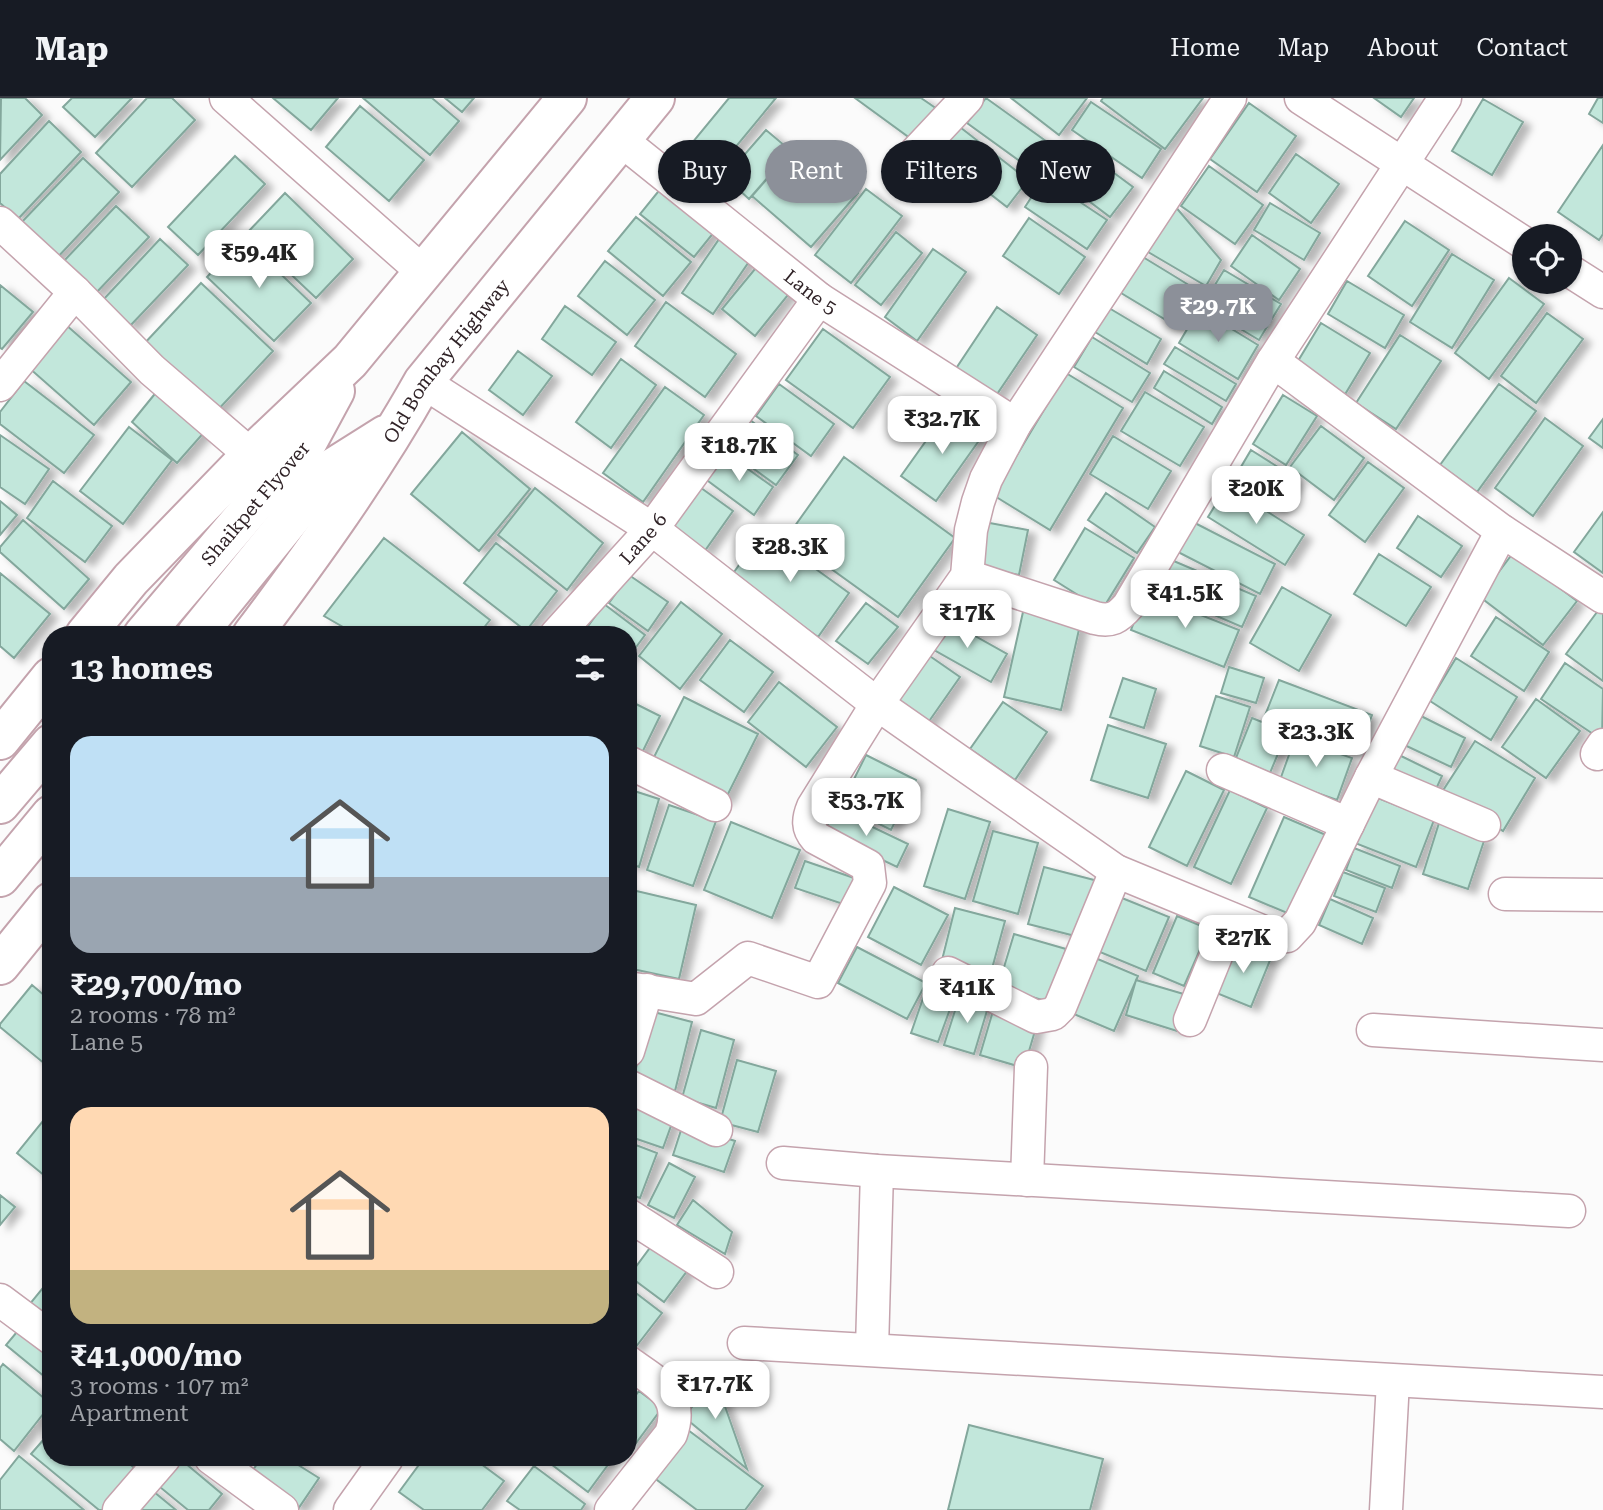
<!DOCTYPE html>
<html lang="en">
<head>
<meta charset="utf-8">
<style>
  :root { --surface:#171b24; --page:#242831; --text:#f1f3f6; --muted:#9ea1a6; --line:#363941; --accent:#8c9099 }
  body { margin:0; font-family:"Roboto Serif",serif; background:var(--page); color:var(--text); height:100vh; display:flex; flex-direction:column; font-size:26px; white-space:nowrap }
  * { box-sizing:border-box; margin:0 }
  p { font-size:23px; color:var(--muted) }
  .icon { flex:none; width:38px; height:38px; fill:none; stroke:currentColor; stroke-width:2; stroke-linecap:round; stroke-linejoin:round }
  .map { position:relative; flex:1; overflow:hidden }
  .details { position:absolute; left:42px; top:528px; width:595px; height:840px; display:flex; flex-direction:column; background:var(--surface); border-radius:28px; box-shadow:0 2px 5px #0004 }
  .details>* { flex:none }
  .hud { position:absolute; left:658px; top:42px; width:665px; height:63px; display:flex; gap:14px }
  .tools { position:absolute; left:1512px; top:126px; display:grid; gap:14px }
  .tools a { display:grid; place-items:center; width:70px; height:70px; border-radius:50%; background:var(--surface); box-shadow:0 2px 5px #0004; font-size:35px }
  .price { position:absolute; translate:-50% -60px; padding:0 16px; border-radius:14px; background:#fff; color:#222; font-size:23px; line-height:46px; filter:drop-shadow(0 2px 4px #0008) }
  .price::after { content:''; position:absolute; left:50%; top:42px; width:21px; height:16px; margin-left:-10px; background:inherit; clip-path:polygon(0 0,100% 0,50% 100%) }
  .price.on { background:var(--accent); color:#fff }
  ul { padding:0; list-style:none }
  li { display:grid; align-content:center; gap:14px; height:371px; padding:0 28px }
  li span { display:grid; place-items:center; height:217px; border-radius:21px; color:#555 }
  li>.icon { margin-inline-start:auto }
  span .icon { width:126px; height:126px; fill:#fffc; stroke-width:1 }
  li b { font-size:30px }
  h2 { display:flex; justify-content:space-between; align-items:center; height:84px; padding:0 28px; font-size:30px }
  .chip { padding:0 24px; border-radius:32px; background:var(--surface); box-shadow:0 2px 5px #0004; font-size:24px; line-height:63px }
  .chip.on { background:var(--accent); color:#fff }
  header { display:flex; align-items:center; gap:42px; box-sizing:border-box; height:98px; padding:0 35px; background:var(--surface); border-bottom:2px solid var(--line) }
  header strong { font-size:33px }
  nav { display:flex; gap:38px; margin-inline-start:auto; font-size:24px }
  .map>svg:first-child { display:block }
  .building { fill:#c2e7db; stroke:#83a79c; stroke-width:2; filter:url(#shadow) }
  .lines { fill:none; stroke-linecap:round; stroke-linejoin:round }
  .minor-casing { stroke:#c4a3ad; stroke-width:35 }
  .primary-casing { stroke:#c4a3ad; stroke-width:42 }
  .minor { stroke:#fff; stroke-width:32 }
  .primary { stroke:#fff; stroke-width:38 }
  .labels { text-anchor:middle; stroke-width:7; stroke-linejoin:round; paint-order:stroke }
  .street-label { font-size:19px; fill:#302327; stroke:#fff }
</style>
</head>
<body>
<header>
<strong>Map</strong>
<nav><a>Home</a><a>Map</a><a>About</a><a>Contact</a></nav>
</header>
<div class="map">
<svg width="1603" height="1412" viewBox="0 0 1603 1412">
  <defs>
    <filter id="shadow"><feDropShadow dx="8" dy="4.5" stdDeviation="3.5" flood-color="#0004"/></filter>
  </defs>
  <rect width="100%" height="100%" fill="#fbfbfb"/>
  <!-- building -->
  <path class="building" d="M1,0H25L42,17L0,62Z
    M72,0H132L95,39L63,9Z
    M147,0H172L195,22L132,89L96,55Z
    M273,0H338L311,32Z
    M363,0H432L459,23L430,57Z
    M445,0H474L462,14Z
    M729,0H776L715,74L687,51Z
    M855,0H921L937,11L914,43Z
    M986,0L1057,51L1039,77L967,25Z
    M1011,0H1087L1059,37Z
    M1103,0H1203L1165,51L1101,3Z
    M1374,0H1414L1401,19Z
    M1598,0H1603V25L1589,16Z
    M1483,1L1523,24L1492,77L1452,53Z
    M1091,4L1161,51L1142,80L1072,32Z
    M1249,5L1296,38L1257,94L1210,61Z
    M360,8L424,62L389,103L326,49Z
    M49,23L81,54L18,121L0,105V76Z
    M956,26L1028,82L1007,109L935,53Z
    M766,32L791,53L749,101L725,79Z
    M799,44L858,95L811,149L752,98Z
    M1075,46L1133,89L1110,119L1053,76Z
    M1603,47V136L1599,142L1558,114Z
    M1296,56L1339,86L1311,125L1269,95Z
    M235,58L265,86L198,157L168,129Z
    M83,60L119,94L55,162L19,127Z
    M1209,68L1263,107L1235,146L1181,108Z
    M1044,80L1107,122L1087,151L1025,109Z
    M666,84L719,128L694,159L640,116Z
    M866,91L902,118L851,185L815,157Z
    M285,95L353,161L316,200L247,135Z
    M1270,105L1320,135L1304,162L1254,132Z
    M1174,107L1221,162L1206,188L1143,151Z
    M116,108L149,139L95,196L62,165Z
    M636,119L691,164L663,198L608,153Z
    M1029,120L1085,159L1059,196L1003,158Z
    M1405,123L1449,152L1412,208L1368,178Z
    M726,131L757,152L713,216L682,195Z
    M896,134L922,155L881,207L855,187Z
    M1252,137L1300,171L1279,202L1231,168Z
    M243,140L311,205L274,243L207,179Z
    M160,141L188,167L129,229L102,203Z
    M933,151L966,174L917,243L885,219Z
    M1138,156L1197,192L1176,228L1116,192Z
    M1452,156L1494,182L1452,250L1410,224Z
    M764,160L796,187L755,238L722,211Z
    M605,163L655,202L627,237L578,198Z
    M1224,172L1281,206L1259,242L1202,208Z
    M1509,180L1544,206L1489,281L1455,255Z
    M1347,183L1404,217L1385,250L1328,216Z
    M201,185L273,253L214,316L142,248Z
    M0,187L33,214L2,251L0,250Z
    M666,204L736,256L705,299L635,248Z
    M565,208L616,244L592,277L542,241Z
    M997,209L1037,237L993,302L953,275Z
    M1109,210L1161,241L1147,266L1095,234Z
    M1199,211L1258,247L1238,281L1179,245Z
    M1547,215L1583,241L1536,305L1501,278Z
    M1321,225L1370,255L1344,298L1295,268Z
    M65,226L131,284L94,327L28,269Z
    M823,231L890,279L853,330L786,282Z
    M1400,237L1441,263L1396,331L1356,305Z
    M1092,239L1150,275L1132,304L1074,269Z
    M1175,249L1236,286L1226,303L1164,266Z
    M518,253L552,278L523,317L489,292Z
    M621,261L656,287L611,350L576,324Z
    M1164,273L1222,309L1212,326L1154,290Z
    M1066,275L1123,310L1050,432L993,397Z
    M24,283L94,337L64,375L0,326V314Z
    M779,286L834,326L811,358L756,318Z
    M1499,286L1536,313L1477,394L1440,367Z
    M665,289L704,317L643,404L603,375Z
    M158,292L207,331L177,365L132,324Z
    M1145,294L1204,329L1180,368L1121,333Z
    M1283,297L1317,318L1286,367L1253,346Z
    M948,312L983,337L936,403L901,378Z
    M1545,320L1583,348L1533,418L1495,390Z
    M1603,321V350L1589,340Z
    M750,322L798,357L776,387L728,352Z
    M1321,328L1364,360L1334,402L1290,369Z
    M129,329L172,362L123,426L80,393Z
    M462,334L530,391L479,453L411,396Z
    M0,337L49,371L25,406L0,389Z
    M1113,338L1171,373L1148,411L1090,376Z
    M1251,352L1297,381L1278,412L1232,384Z
    M723,353L773,389L754,417L704,380Z
    M844,359L955,440L898,519L787,439Z
    M1368,364L1404,390L1365,444L1329,417Z
    M53,383L112,428L85,464L27,420Z
    M697,387L733,413L704,454L668,428Z
    M1227,388L1304,437L1285,467L1208,419Z
    M535,390L603,445L567,492L498,437Z
    M1106,395L1155,429L1137,455L1088,422Z
    M0,403L17,417L0,437Z
    M1603,414V475L1574,454Z
    M1418,418L1462,448L1441,479L1397,450Z
    M23,422L89,481L64,511L0,454V449Z
    M979,423L1028,432L1019,477L971,468Z
    M1191,423L1275,466L1260,496L1176,453Z
    M1085,430L1134,460L1102,512L1054,482Z
    M763,433L849,495L818,539L732,477Z
    M384,440L490,522L478,537H357L324,518Z
    M496,445L557,493L526,533L464,485Z
    M1513,455L1577,503L1543,547L1480,499Z
    M1379,456L1431,489L1406,528L1354,496Z
    M1162,458L1256,498L1242,529L1149,489Z
    M0,475L50,516L14,560L0,548Z
    M629,477L668,504L648,533L609,505Z
    M1282,489L1331,517L1299,573L1250,545Z
    M1145,495L1239,532L1224,569L1131,532Z
    M681,504L722,536L680,591L639,558Z
    M866,505L898,529L868,566L836,543Z
    M1025,505L1082,518L1061,612L1004,599Z
    M604,506L645,537L628,560V537H595L586,531Z
    M1600,510L1603,512V583L1566,556Z
    M1496,519L1549,554L1524,593L1471,558Z
    M943,520L1007,556L991,584L927,548Z
    M730,542L773,574L744,614L700,582Z
    M924,554L960,579L925,629L889,605Z
    M1456,560L1517,599L1491,642L1430,603Z
    M1565,565L1603,591L1602,642L1541,601Z
    M1229,569L1264,580L1256,605L1221,595Z
    M1123,580L1156,591L1144,630L1110,619Z
    M1279,582L1372,617L1358,655L1264,620Z
    M779,584L837,629L806,669L748,624Z
    M1216,598L1250,609L1234,659L1200,648Z
    M684,599L758,636L725,702L651,665Z
    M1536,601L1580,633L1546,680L1502,649Z
    M628,602L660,618L640,659L628,653Z
    M1003,604L1047,634L1015,682L970,651Z
    M1413,614L1465,640L1451,669L1398,644Z
    M1252,620L1287,634L1270,675L1236,660Z
    M1108,627L1166,646L1148,700L1091,682Z
    M1295,640L1352,660L1337,702L1280,682Z
    M1475,643L1535,680L1503,733L1442,694Z
    M1397,656L1442,678L1432,700L1386,679Z
    M866,657L916,682L891,732L841,707Z
    M1186,673L1224,692L1187,768L1149,749Z
    M628,691L659,701L639,769L628,765Z
    M1230,692L1267,710L1231,786L1194,769Z
    M1373,698L1434,722L1416,769L1355,745Z
    M669,707L716,723L693,788L647,772Z
    M835,711L908,746L897,769L824,734Z
    M948,711L990,724L965,801L924,788Z
    M1284,719L1326,737L1292,817L1249,799Z
    M731,724L800,752L772,820L704,792Z
    M1439,725L1485,740L1468,791L1423,776Z
    M993,733L1038,745L1018,816L973,803Z
    M1354,750L1400,768L1392,790L1346,772Z
    M805,763L854,780L846,807L795,790Z
    M1044,769L1098,783L1083,840L1028,826Z
    M1343,774L1385,790L1376,814L1334,798Z
    M894,789L948,817L921,867L868,839Z
    M628,791L696,807L679,881L628,870Z
    M1117,798L1169,819L1146,873L1095,852Z
    M1330,801L1373,820L1362,846L1319,827Z
    M955,810L1005,823L990,878L941,866Z
    M1177,818L1209,831L1184,888L1153,875Z
    M1014,836L1066,851L1049,904L998,889Z
    M1234,846L1271,860L1251,909L1214,894Z
    M857,849L926,885L907,921L838,885Z
    M1093,859L1138,878L1114,933L1069,914Z
    M1136,882L1187,897L1177,933L1126,917Z
    M929,883L957,892L938,944L911,935Z
    M32,887L51,903V971L0,929V926Z
    M960,897L989,906L974,956L944,947Z
    M650,913L692,924L675,993L633,982Z
    M993,913L1037,926L1024,970L980,957Z
    M701,932L734,942L716,1010L682,1000Z
    M737,962L776,973L758,1034L720,1024Z
    M628,997L676,1014L663,1050L628,1038Z
    M51,1013V1083L17,1055Z
    M683,1026L735,1043L724,1074L673,1057Z
    M628,1044L657,1055L640,1100L628,1096Z
    M669,1065L695,1079L674,1120L648,1107Z
    M0,1097L15,1109L0,1127Z
    M693,1102L732,1134L725,1156L677,1127Z
    M658,1139L693,1165L664,1204L629,1178Z
    M51,1180V1235L24,1213Z
    M628,1189L662,1215L635,1250L628,1245Z
    M26,1223L51,1244V1284L6,1247Z
    M3,1266L51,1306L14,1353L0,1341V1270Z
    M715,1280L747,1371L684,1319Z
    M639,1293L662,1310L628,1356V1307Z
    M969,1327L1103,1361L1090,1412H948Z
    M688,1332L763,1388L745,1412H697L653,1379Z
    M51,1333V1360H122L137,1372L104,1412H99L31,1356Z
    M19,1358L84,1412H0V1382Z
    M179,1360L222,1396L209,1412H188L155,1385Z
    M261,1360H287L319,1380L298,1411L249,1378Z
    M424,1360H473L504,1383L482,1412H424L399,1394Z
    M543,1360H613L588,1394Z
    M534,1368L585,1406L581,1412H520L507,1403Z
    M148,1389L176,1412H129Z"/>
  <g class="lines">
    <defs>
      <g id="minor">
        <path d="M226,0L423,174"/>
        <path d="M1301,0L1524,145"/>
        <path id="s1" d="M621,42L819,201L1015,326"/>
        <path d="M906,65L967,0"/>
        <path d="M0,125L75,194L152,272L251,357"/>
        <path d="M1570,173L1603,194"/>
        <path d="M1273,263L1502,433L1603,499"/>
        <path d="M423,284L652,431L877,606L1116,773L1276,839L1287,838L1300,824L1371,679L1502,433"/>
        <path d="M0,287L75,194"/>
        <path d="M967,478L1095,520C1111,524 1118,520 1129,507L1273,263L1445,0"/>
        <path id="s2" d="M556,537L652,431L819,201"/>
        <path d="M1597,656L1603,647"/>
        <path d="M628,664L715,707"/>
        <path d="M1223,672L1348,726"/>
        <path d="M1371,679L1484,727"/>
        <path d="M1505,796L1603,797"/>
        <path d="M948,875L1036,919L1053,916L1060,909L1116,773"/>
        <path d="M628,890L696,901L748,860L818,884L870,785L868,768L816,740C807,730 808,721 813,709L877,606L967,478L971,432L978,404L986,381L1015,326L1230,0"/>
        <path d="M1190,922L1231,821"/>
        <path d="M1373,932L1603,947"/>
        <path d="M628,953L647,892"/>
        <path d="M628,988L716,1032"/>
        <path d="M783,1065L877,1073L1569,1113"/>
        <path d="M1027,1082L1031,969"/>
        <path d="M628,1117L717,1174"/>
        <path d="M0,1202L51,1240"/>
        <path d="M744,1245L1603,1294"/>
        <path d="M872,1251L877,1073"/>
        <path d="M211,1360L282,1412"/>
        <path d="M119,1412L164,1360"/>
        <path d="M350,1412L387,1360"/>
        <path d="M611,1412L671,1336C685,1296 656,1285 628,1264"/>
        <path d="M1386,1412L1393,1283"/>
      </g>
      <g id="primary">
        <path d="M85,537L131,481L251,357L350,263L567,0"/>
        <path id="s3" d="M143,537L308,343L335,293"/>
        <path d="M196,537L331,371L385,337"/>
        <path id="s4" d="M252,537C313,456 373,373 423,284L655,0"/>
        <path d="M0,642L51,579"/>
        <path d="M0,706L51,646"/>
        <path d="M0,779L51,717"/>
        <path d="M0,867L51,804"/>
      </g>
    </defs>
    <!-- minor casing -->
    <use href="#minor" class="minor-casing"/>
    <!-- primary casing -->
    <use href="#primary" class="primary-casing"/>
    <!-- minor -->
    <use href="#minor" class="minor"/>
    <!-- primary -->
    <use href="#primary" class="primary"/>
  </g>
  <g class="labels">
    <!-- street labels -->
    <g class="street-label">
      <text dy="7" stroke="none"><textPath href="#s1" startOffset="243">Lane 5</textPath></text>
      <text dy="7" stroke="none"><textPath href="#s4" startOffset="336">Old Bombay Highway</textPath></text>
      <text dy="7" stroke="none"><textPath href="#s3" startOffset="173">Shaikpet Flyover</textPath></text>
      <text dy="7" stroke="none"><textPath href="#s2" startOffset="130">Lane 6</textPath></text>
    </g>
  </g>
</svg>
<div class="tools">
<a><svg class="icon" aria-label="locate" viewBox="0 0 24 24"><circle cx="12" cy="12" r="6"/><path d="M12 2v4M12 18v4M2 12h4M18 12h4"/></svg></a>
</div>
<b class="price" style="left:259px;top:192px">₹59.4K</b>
<b class="price on" style="left:1218px;top:246px">₹29.7K</b>
<b class="price" style="left:942px;top:358px">₹32.7K</b>
<b class="price" style="left:739px;top:385px">₹18.7K</b>
<b class="price" style="left:1256px;top:428px">₹20K</b>
<b class="price" style="left:790px;top:486px">₹28.3K</b>
<b class="price" style="left:1185px;top:532px">₹41.5K</b>
<b class="price" style="left:967px;top:552px">₹17K</b>
<b class="price" style="left:1316px;top:671px">₹23.3K</b>
<b class="price" style="left:866px;top:740px">₹53.7K</b>
<b class="price" style="left:1243px;top:877px">₹27K</b>
<b class="price" style="left:967px;top:927px">₹41K</b>
<b class="price" style="left:715px;top:1323px">₹17.7K</b>
<div class="hud">
<a class="chip">Buy</a>
<a class="chip on">Rent</a>
<a class="chip">Filters</a>
<a class="chip">New</a>
</div>
<section class="details">
<h2>13 homes<svg class="icon" aria-label="filters" viewBox="0 0 24 24"><path d="M4 7h16M4 17h16"/><circle cx="9" cy="7" r="2"/><circle cx="15" cy="17" r="2"/></svg></h2>
<ul>
<li><span style="background:linear-gradient(#bfe0f5 65%,#9aa5b1 0)"><svg class="icon" aria-label="home" viewBox="0 0 24 24"><path d="M3 11l9-7 9 7M6 9v11h12V9"/></svg></span><div><b>₹29,700/mo</b><p>2 rooms · 78 m²</p><p>Lane 5</p></div></li>
<li><span style="background:linear-gradient(#ffd9b3 75%,#c2b280 0)"><svg class="icon" aria-label="home" viewBox="0 0 24 24"><path d="M3 11l9-7 9 7M6 9v11h12V9"/></svg></span><div><b>₹41,000/mo</b><p>3 rooms · 107 m²</p><p>Apartment</p></div></li>
</ul>
</section>
</div>
</body>
</html>
